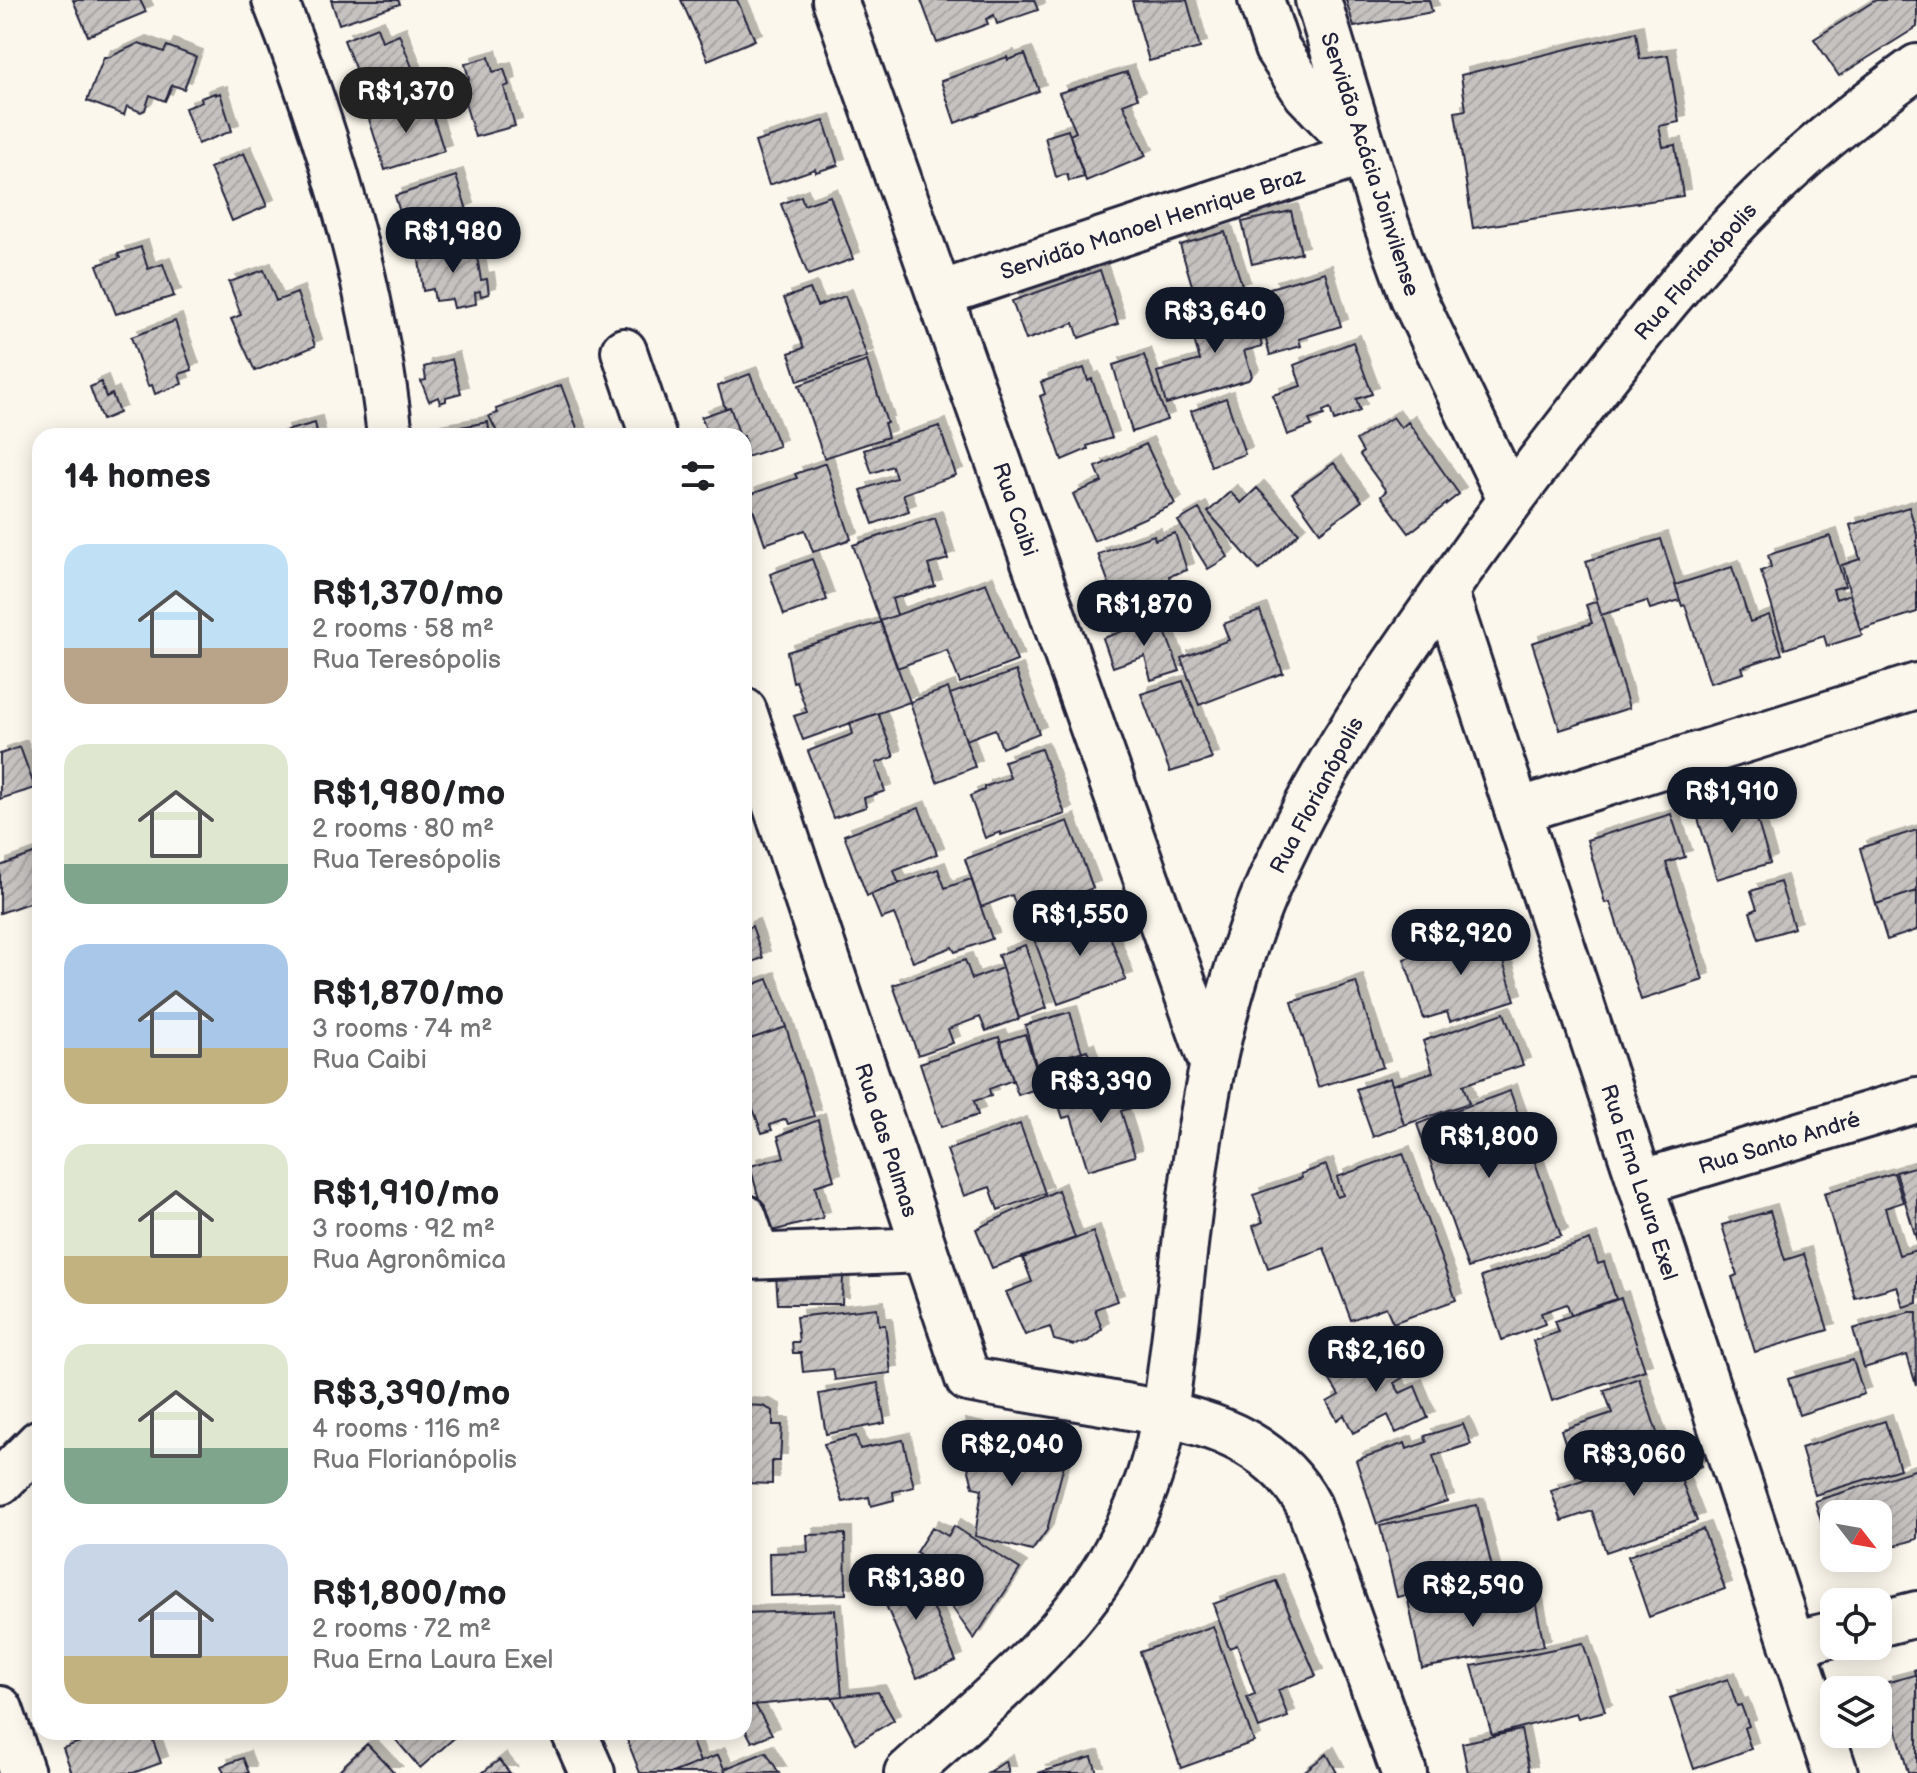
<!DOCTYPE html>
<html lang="en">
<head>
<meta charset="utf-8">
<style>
  :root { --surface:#fff; --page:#f2f2f2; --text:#202124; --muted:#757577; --accent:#111827 }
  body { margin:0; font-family:"Balsamiq Sans",sans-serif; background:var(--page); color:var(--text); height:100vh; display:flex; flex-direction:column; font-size:30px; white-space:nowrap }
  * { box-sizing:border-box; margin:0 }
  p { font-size:26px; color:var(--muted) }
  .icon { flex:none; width:44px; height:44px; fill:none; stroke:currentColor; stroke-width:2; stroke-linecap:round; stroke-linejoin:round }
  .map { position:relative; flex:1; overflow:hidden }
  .side { position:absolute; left:32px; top:428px; width:720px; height:1312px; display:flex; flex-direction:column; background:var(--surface); border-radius:24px; box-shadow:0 4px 20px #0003 }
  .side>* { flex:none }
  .needle { width:52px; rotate:121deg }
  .tools { position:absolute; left:1820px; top:1500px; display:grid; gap:16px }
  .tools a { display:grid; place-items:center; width:72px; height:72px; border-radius:16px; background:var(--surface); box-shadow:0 4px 20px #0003; font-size:40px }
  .price { position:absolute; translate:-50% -68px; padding:0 18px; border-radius:28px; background:var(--accent); color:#fff; font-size:26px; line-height:52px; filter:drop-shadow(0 2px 4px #0008) }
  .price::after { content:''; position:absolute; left:50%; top:48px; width:24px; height:18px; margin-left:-12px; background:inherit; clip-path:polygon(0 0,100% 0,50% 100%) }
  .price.active { background:#222; color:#fff }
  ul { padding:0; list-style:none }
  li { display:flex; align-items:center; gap:24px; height:200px; padding:0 32px }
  li span { display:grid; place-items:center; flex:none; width:224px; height:160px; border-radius:24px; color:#555 }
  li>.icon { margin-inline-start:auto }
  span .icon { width:96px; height:96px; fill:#fffc; stroke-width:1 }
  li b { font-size:34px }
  h2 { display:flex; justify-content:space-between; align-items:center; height:96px; padding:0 32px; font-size:34px }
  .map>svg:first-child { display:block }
  .building { fill:url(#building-hatch); stroke:#22223b; stroke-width:2; filter:url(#shadow) }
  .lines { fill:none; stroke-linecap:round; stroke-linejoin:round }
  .minor-casing { stroke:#22223b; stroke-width:50 }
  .secondary-casing { stroke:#22223b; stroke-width:50 }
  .minor { stroke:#fbf7ec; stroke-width:44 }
  .secondary { stroke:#fbf7ec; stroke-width:44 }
  .labels { text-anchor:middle; stroke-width:8; stroke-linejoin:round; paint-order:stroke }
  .street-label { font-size:22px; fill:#22223b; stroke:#fbf7ec }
</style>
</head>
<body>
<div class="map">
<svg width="1917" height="1773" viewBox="0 0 1917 1773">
  <defs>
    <pattern id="building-hatch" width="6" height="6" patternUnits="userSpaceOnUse" patternTransform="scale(2)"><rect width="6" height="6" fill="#c6c2c0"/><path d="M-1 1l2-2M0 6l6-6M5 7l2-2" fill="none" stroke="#aaa6a6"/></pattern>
    <filter id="shadow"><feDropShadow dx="7" dy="-7" stdDeviation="0" flood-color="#0004"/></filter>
  </defs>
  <rect width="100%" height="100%" fill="#fbf7ec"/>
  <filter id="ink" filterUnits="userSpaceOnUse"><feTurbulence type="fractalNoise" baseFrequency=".0125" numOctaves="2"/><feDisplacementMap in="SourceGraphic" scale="16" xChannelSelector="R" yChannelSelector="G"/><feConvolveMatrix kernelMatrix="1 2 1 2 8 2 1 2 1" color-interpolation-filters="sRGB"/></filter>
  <g filter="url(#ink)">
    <!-- building -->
    <path class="building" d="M73,0H140L146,12L88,36Z
      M331,0H398L400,4L339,24Z
      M681,0H737L755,40L708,60Z
      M921,0H1034L1038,10L997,24L994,15L986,19L988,24L937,43Z
      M1187,0L1200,48L1149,61L1132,1Z
      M1346,0H1429L1432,12L1354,27Z
      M1876,0H1917V27L1839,76L1814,39Z
      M377,27L382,41L399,34L415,75L365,94L344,40Z
      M1636,32L1640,59L1668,55L1679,122L1659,126L1663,147L1675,145L1683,196L1473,228L1455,112L1466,110L1461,75Z
      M139,43L164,52L167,46L196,57L184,89L172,85L165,101L150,95L145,110L141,112L127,106L124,115L87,101L104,57H110Z
      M1025,54L1039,91L955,123L941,81L1007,57L1008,60Z
      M489,57L493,72L504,69L509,85L504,87L515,126L475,137L459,82L469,79L465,64Z
      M1127,72L1138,98L1123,104L1146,156L1086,181L1070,135L1076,132L1059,93Z
      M215,93V95L220,93L232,131L198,144L185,108L202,102L201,98Z
      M428,100L444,151L385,170L369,119Z
      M824,121L838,165L816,172L815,169L769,185L755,142Z
      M1068,130L1084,177L1069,181L1067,174L1056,177L1045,137Z
      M244,153L267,206L232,221L210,168Z
      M456,176L467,210L437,222L440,233L409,242L395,196Z
      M801,196L804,205L830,196L853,259L808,275L781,204Z
      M1291,211L1301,253L1252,264L1242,222Z
      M1225,232L1243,288L1197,302L1180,245Z
      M468,245L469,252L476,251L481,280L487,279L489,294L481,296L480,291L475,292L476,304L454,308L452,299L435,301L433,289L423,291L418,252Z
      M141,247L148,269L163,264L174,296L116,314L97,265L120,258L118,254Z
      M264,270L276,301L297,293L315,346L255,371L231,319L241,315L229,282Z
      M1100,270L1118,324L1079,338L1074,323L1026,340L1012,301Z
      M1325,272L1341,326L1299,339L1301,346L1270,355L1261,322L1279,316L1270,288Z
      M810,289L817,306L845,296L867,357L798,381L789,353L804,348L784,298Z
      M1250,302L1262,346L1244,351L1252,376L1248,380L1166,404L1157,372L1200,360L1189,323Z
      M175,321L192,370L179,374L182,384L155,394L152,385L148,386L131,337Z
      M1353,342L1372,394L1356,399L1360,411L1334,421L1330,408L1323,411L1324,415L1309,420L1312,426L1287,435L1273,395L1301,386L1294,365Z
      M1144,355L1167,420L1132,432L1113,365Z
      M452,359L461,393L446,397V401L440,403L438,397L429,401L421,381L426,380L424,367Z
      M867,361L887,423H884L888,437L824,458L799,385Z
      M1084,368L1088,381L1092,379L1112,438L1087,446L1088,449L1062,460L1040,396L1045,394L1041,382Z
      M750,374L779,446L747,457L744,436H740L730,407L725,408L718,386Z
      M101,382L106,397L112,394L119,413L102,420L90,387Z
      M561,385L580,436H499L489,416L498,413L496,409Z
      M1226,398L1245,454L1211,466L1191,411Z
      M730,407L740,436H709L701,417Z
      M1393,417L1401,428L1408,422L1459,494L1409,533L1381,496L1386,491L1360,455L1363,452L1356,440Z
      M488,422L490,436H435L434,432Z
      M315,423L318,436H283L282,432Z
      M939,426L956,475L903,494L909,511L873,524L861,490L896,478L892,466L872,473L864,450Z
      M1146,444L1175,504L1094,541L1073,494L1102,482L1096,467Z
      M826,463L851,539L813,552L805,530L765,544L748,495L797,478L795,474Z
      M1334,463L1362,501L1320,532L1292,493Z
      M1257,488L1299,533L1259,570L1208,512L1230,492L1241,503Z
      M1909,507L1917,534V612L1860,630L1842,565L1860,559L1850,525Z
      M1199,509L1228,557L1208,569L1178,521Z
      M935,518L948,559L928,565L935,586L892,599L897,615L880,621L853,545Z
      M1175,533L1187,570L1169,576L1170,581L1115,600L1098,554L1154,535L1155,540Z
      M1830,536L1845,586L1833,589L1836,599L1850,594L1862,635L1827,646L1824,636L1785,649L1761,571L1771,567L1768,555Z
      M1661,539L1680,600L1650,609L1647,601L1601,615L1586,561Z
      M812,559L827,600L784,615L770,574Z
      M1732,567L1750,622L1769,615L1782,654L1742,667L1744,673L1710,683L1685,605L1682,606L1675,585Z
      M986,583L1017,661L960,683L947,650L897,668L880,621Z
      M1597,601L1629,708L1560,730L1532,643L1592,623L1586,605Z
      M1260,611L1283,673L1199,705L1181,658L1229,640L1223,624Z
      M1160,618L1180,671L1151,680L1145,656L1113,667L1103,638Z
      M881,622L910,702L803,740L794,716L807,712L796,681L793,682L787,652Z
      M1016,671L1039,733L1002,748L995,729L966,740L950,694Z
      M1183,681L1212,759L1170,772L1141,694Z
      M948,688L975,767L937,782L910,702Z
      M878,713L894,757L876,763L885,791L864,798L866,807L833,818L808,751L853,734L850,723Z
      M20,747L35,788L0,799V754Z
      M1041,749L1065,814L1001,835L1000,832L985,838L970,796L984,790V787L1010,778L1004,761Z
      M1738,792L1741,802L1751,799L1770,863L1717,879L1694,806Z
      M919,808L937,854L894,871L899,884L867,896L844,835Z
      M1671,814L1685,857L1666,863L1703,980L1641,1000L1610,902L1605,903L1587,840Z
      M1068,821L1093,888L1020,917L1012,895L981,907L965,859Z
      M1917,830V891L1876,904L1860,848Z
      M36,853L40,860V899L0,913V866Z
      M938,869L945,888L971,879L992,939L955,952L952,947L913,962L894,914L881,919L871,894Z
      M1780,882L1794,928L1759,939L1750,912L1757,909L1751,891Z
      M1917,891V930L1887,940L1876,904Z
      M1101,911L1126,980L1058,1004L1033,936Z
      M752,926L763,958L744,965V929Z
      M1492,927L1515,1000L1450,1021L1447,1012L1424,1019L1404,959L1464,940L1463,937Z
      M1025,945L1047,1008L1019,1018L998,955Z
      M965,960L972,979L1002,968L1019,1019L986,1031L980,1017L948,1029L953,1043L918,1055L893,985Z
      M768,979L786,1027L744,1041V988Z
      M1356,982L1383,1067L1318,1087L1292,1002Z
      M1070,1012L1082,1052L1036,1065L1025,1025Z
      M1504,1013L1523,1065L1463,1085L1469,1103L1404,1125L1392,1085L1433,1072L1423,1041Z
      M786,1027L814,1116L788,1124L786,1119L770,1125L772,1130L762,1133L744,1084V1041Z
      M1025,1034L1042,1087L1018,1095L1000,1042Z
      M999,1037L1013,1080L989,1089L991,1096L974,1101L978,1115L941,1127L920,1063Z
      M1087,1050L1100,1087L1053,1101L1043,1068L1038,1070L1036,1065Z
      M1390,1078L1404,1125L1373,1137L1356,1089Z
      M1115,1085L1117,1091L1131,1087L1137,1106L1121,1111L1135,1156L1088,1170L1071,1116L1063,1118L1057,1100L1063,1098L1064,1101Z
      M1510,1091L1561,1236L1468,1268L1417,1124Z
      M818,1120L834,1180L815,1186L823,1218L768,1232L750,1166L784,1157L778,1136Z
      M1020,1124L1045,1193L998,1210L990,1187L964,1196L947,1150Z
      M1403,1153L1456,1300L1393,1323L1386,1307L1351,1320L1324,1248L1268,1268L1253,1226L1263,1222L1253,1195L1302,1178L1301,1174L1326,1165L1337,1197L1343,1195L1337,1177Z
      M1917,1166V1241L1896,1172Z
      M1894,1173L1903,1202L1885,1208L1899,1255L1917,1250V1303L1903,1307L1897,1286L1855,1298L1824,1193Z
      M1058,1190L1075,1238L992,1268L976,1229Z
      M1770,1211L1785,1260L1804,1254L1828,1330L1755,1352L1732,1277L1737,1275L1722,1225Z
      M1093,1232L1117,1301L1095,1309L1102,1329L1088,1341L1074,1345L1054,1340L1050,1327L1025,1335L1006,1292L1032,1282L1023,1258Z
      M1590,1240L1598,1264L1604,1262L1616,1299L1571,1315L1567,1304L1541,1313L1545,1324L1502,1340L1481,1277Z
      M776,1276H843L842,1304H778Z
      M1621,1298L1645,1370L1552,1401L1533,1341L1559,1332L1555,1321Z
      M877,1308L879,1325H885L891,1373L835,1380L833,1369L803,1372L801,1353H793L792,1342H799L796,1317Z
      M1909,1312H1917L1916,1385L1907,1355L1864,1368L1853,1329Z
      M1391,1346L1407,1375L1394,1383L1400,1393L1415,1386L1428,1418L1396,1433L1388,1415L1353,1433L1344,1415L1337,1420L1327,1402L1339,1395L1329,1379Z
      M1853,1360L1864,1394L1799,1415L1788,1379Z
      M1639,1378L1662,1448L1576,1476L1561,1430L1612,1413L1604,1390Z
      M878,1383L885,1423L826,1434L819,1394Z
      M744,1405L763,1406L773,1411V1425H782L780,1461H772V1484L744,1483Z
      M1885,1421L1900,1469L1815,1495L1801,1448Z
      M1463,1424L1471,1444L1433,1456L1447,1501L1377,1524L1356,1460L1405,1443L1407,1449L1427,1442L1425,1436Z
      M958,1426L1004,1436L1003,1442L1066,1457L1047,1530L1032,1551L975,1536L982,1489L973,1487Z
      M856,1436L860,1449L903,1440L914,1487L893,1492L894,1500L871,1506L869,1497L843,1502L824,1444Z
      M1693,1441L1702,1466L1679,1474L1697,1521L1606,1552L1592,1511L1562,1521L1551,1491Z
      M1917,1469V1539L1878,1551V1514H1834V1558H1855L1834,1564L1815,1501Z
      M1477,1505L1494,1576L1397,1597L1380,1526Z
      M954,1526L1020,1569L974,1639L939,1588L945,1579L928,1568L931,1562L916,1552L932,1527L948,1536Z
      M1703,1529L1725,1589L1649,1617L1628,1556Z
      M845,1534L846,1594L770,1596L769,1553L808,1552L807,1535Z
      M916,1567L956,1661L917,1678L877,1584Z
      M1276,1581L1316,1676L1278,1690L1288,1717L1259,1728L1247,1697L1255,1694L1237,1645L1229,1648L1213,1604Z
      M1446,1592L1449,1610L1534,1595L1544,1646L1422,1668L1408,1600Z
      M835,1610L842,1696L744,1706V1613Z
      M1213,1626L1254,1742L1181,1768L1140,1652Z
      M1583,1643L1605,1711L1578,1718L1576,1713L1492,1735L1472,1666Z
      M1917,1669V1773H1908L1892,1712L1886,1713L1880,1689L1886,1687L1885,1683L1915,1675L1914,1670Z
      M1728,1679L1737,1706L1741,1705L1749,1726L1744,1728L1751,1749L1694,1769L1670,1698Z
      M878,1692L894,1720L856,1743L832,1697Z
      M755,1705L772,1734L752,1742L744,1727V1706Z
      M1521,1730L1530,1773H1468L1462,1743Z
      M108,1732H150L161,1763L133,1773H72L63,1748Z
      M404,1732H461L420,1768L395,1739Z
      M624,1732H688L700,1762L672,1773H640Z
      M367,1744L395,1773H336Z
      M766,1752L779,1773H726L724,1769Z
      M1327,1754L1337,1773H1302Z
      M718,1755L726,1773H672L700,1762Z
      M1092,1757L1097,1773H1038Z
      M243,1758L249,1773H224L221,1766Z
      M499,1760L510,1773H482Z
      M1006,1761L1009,1773H988Z"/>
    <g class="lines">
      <defs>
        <path id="minor" d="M275,0C330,140 374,286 390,436
          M835,0L1212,1064
          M1318,0L1386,223L1413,297L1510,499
          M940,294L1363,153L1306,93L1277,48L1261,0
          M624,351L653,436
          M1445,591L1835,1773
          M744,711L968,1379C1011,1387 1054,1394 1096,1401C1177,1415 1267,1427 1309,1506L1404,1773
          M1518,811L1917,686
          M1640,1183L1917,1100
          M744,1217L757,1256
          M744,1257L924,1250
          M0,1482L40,1442
          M1878,1624L1917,1614
          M1792,1644L1834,1634
          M0,1709L22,1773
          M574,1732L592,1773"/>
        <path id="secondary" d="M907,1773C980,1707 1062,1644 1112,1558C1130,1526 1147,1489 1156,1454C1166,1417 1169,1380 1174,1342C1180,1291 1185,1240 1192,1189C1203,1101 1221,1012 1251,929C1299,796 1381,680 1463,566C1502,510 1544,456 1586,402C1639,334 1691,267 1752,206C1802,155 1859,109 1917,67"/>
      </defs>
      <!-- minor casing -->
      <use href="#minor" class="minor-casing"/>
      <!-- secondary casing -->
      <use href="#secondary" class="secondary-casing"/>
      <!-- minor -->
      <use href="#minor" class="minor"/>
      <!-- secondary -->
      <use href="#secondary" class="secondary"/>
    </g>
  </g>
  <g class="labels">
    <!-- street labels -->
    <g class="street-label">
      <text transform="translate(1371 164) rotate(72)" y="8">Servidão Acácia Joinvilense</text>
      <text transform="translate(1152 223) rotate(-18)" y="8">Servidão Manoel Henrique Braz</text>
      <text transform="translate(1695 271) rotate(-49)" y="8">Rua Florianópolis</text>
      <text transform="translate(1016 509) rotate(71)" y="8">Rua Caibi</text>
      <text transform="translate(1316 795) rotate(-62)" y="8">Rua Florianópolis</text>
      <text transform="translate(887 1140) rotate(72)" y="8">Rua das Palmas</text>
      <text transform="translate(1779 1142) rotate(-17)" y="8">Rua Santo André</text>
      <text transform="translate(1640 1182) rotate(72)" y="8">Rua Erna Laura Exel</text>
    </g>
  </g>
</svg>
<div class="tools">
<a><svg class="needle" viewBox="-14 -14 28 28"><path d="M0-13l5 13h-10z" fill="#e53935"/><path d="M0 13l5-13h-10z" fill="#757577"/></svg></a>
<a><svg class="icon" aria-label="locate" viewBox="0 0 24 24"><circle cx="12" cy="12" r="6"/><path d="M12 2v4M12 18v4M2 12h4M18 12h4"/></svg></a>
<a><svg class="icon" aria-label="layers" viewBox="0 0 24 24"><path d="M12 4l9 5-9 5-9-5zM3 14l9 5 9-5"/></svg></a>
</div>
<b class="price active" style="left:406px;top:135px">R$1,370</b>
<b class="price" style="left:453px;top:275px">R$1,980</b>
<b class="price" style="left:1215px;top:355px">R$3,640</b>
<b class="price" style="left:1144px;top:648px">R$1,870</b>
<b class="price" style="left:1732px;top:835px">R$1,910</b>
<b class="price" style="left:1080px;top:958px">R$1,550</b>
<b class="price" style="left:1461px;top:977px">R$2,920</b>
<b class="price" style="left:1101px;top:1125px">R$3,390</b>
<b class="price" style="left:1489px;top:1180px">R$1,800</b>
<b class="price" style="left:1376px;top:1394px">R$2,160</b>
<b class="price" style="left:1012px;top:1488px">R$2,040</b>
<b class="price" style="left:1634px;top:1498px">R$3,060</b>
<b class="price" style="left:916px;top:1622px">R$1,380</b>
<b class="price" style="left:1473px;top:1629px">R$2,590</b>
<section class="side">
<h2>14 homes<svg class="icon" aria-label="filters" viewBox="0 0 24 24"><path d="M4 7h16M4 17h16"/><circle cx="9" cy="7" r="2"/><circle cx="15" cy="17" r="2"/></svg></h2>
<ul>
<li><span style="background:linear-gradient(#bfe0f5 65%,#b9a48a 0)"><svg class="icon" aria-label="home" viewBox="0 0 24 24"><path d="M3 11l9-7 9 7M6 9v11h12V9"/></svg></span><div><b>R$1,370/mo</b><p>2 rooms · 58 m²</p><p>Rua Teresópolis</p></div></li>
<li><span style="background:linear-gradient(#dfe7d0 75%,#7fa58c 0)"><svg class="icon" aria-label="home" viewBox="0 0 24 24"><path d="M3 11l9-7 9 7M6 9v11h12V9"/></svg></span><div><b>R$1,980/mo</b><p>2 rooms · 80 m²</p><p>Rua Teresópolis</p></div></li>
<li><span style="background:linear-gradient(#a9c7e8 65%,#c2b280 0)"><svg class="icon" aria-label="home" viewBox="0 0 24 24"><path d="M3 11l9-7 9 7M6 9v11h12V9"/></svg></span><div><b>R$1,870/mo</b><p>3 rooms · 74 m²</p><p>Rua Caibi</p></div></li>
<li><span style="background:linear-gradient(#dfe7d0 70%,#c2b280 0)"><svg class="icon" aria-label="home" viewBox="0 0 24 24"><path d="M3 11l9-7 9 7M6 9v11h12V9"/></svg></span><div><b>R$1,910/mo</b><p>3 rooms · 92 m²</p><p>Rua Agronômica</p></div></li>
<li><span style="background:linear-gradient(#dfe7d0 65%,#7fa58c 0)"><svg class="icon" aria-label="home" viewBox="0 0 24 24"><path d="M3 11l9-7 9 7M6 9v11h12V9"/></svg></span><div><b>R$3,390/mo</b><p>4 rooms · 116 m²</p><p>Rua Florianópolis</p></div></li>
<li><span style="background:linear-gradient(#c9d6e8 70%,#c2b280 0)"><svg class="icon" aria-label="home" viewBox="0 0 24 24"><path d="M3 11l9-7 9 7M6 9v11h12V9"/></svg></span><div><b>R$1,800/mo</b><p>2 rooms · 72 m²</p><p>Rua Erna Laura Exel</p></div></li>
</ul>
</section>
</div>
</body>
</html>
